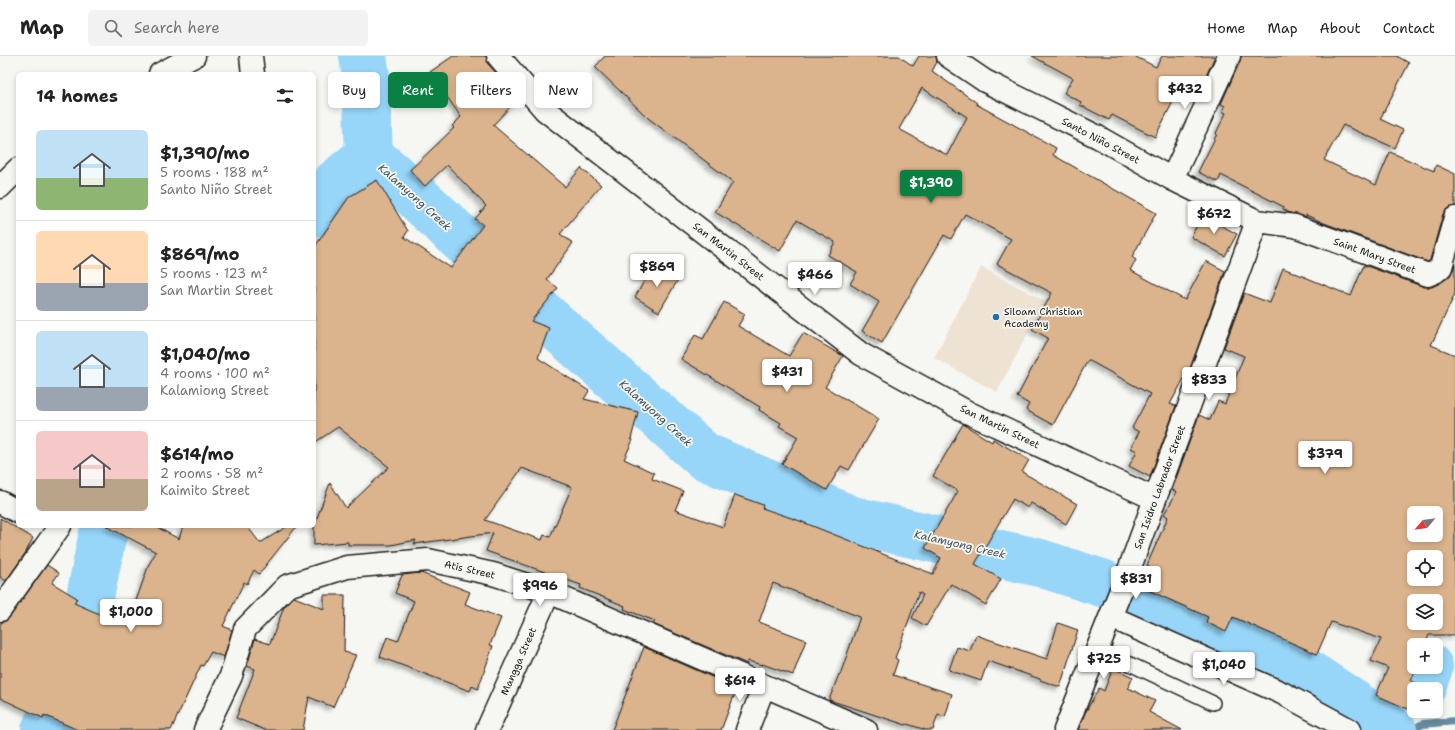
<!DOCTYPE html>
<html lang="en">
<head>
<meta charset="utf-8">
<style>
  :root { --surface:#fff; --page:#f2f2f2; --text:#222; --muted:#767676; --line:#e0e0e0; --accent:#0b8043 }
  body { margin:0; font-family:"Shantell Sans",sans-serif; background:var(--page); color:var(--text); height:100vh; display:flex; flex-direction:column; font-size:15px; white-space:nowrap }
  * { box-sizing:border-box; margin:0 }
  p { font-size:13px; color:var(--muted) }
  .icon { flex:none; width:22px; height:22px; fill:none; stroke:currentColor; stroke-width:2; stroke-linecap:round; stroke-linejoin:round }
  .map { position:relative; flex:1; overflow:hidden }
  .drawer { position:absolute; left:16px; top:16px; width:300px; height:456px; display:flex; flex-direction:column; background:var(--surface); border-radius:6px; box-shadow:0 2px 6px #0003 }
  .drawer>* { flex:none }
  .top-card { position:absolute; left:328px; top:16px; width:380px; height:36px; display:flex; gap:8px }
  .needle { width:26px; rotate:241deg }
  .controls { position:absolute; left:1407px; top:450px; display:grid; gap:8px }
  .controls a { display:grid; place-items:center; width:36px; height:36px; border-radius:6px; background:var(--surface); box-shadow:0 2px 6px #0003; font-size:20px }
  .price { position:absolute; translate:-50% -34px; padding:0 9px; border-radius:4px; background:#fff; color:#222; font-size:13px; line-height:26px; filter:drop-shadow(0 1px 2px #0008) }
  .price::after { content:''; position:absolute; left:50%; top:24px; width:12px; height:9px; margin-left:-6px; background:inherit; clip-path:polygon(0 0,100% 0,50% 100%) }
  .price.on { background:var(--accent); color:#fff }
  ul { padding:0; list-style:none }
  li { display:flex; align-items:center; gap:12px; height:100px; padding:0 20px }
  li+li { border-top:1px solid var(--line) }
  li span { display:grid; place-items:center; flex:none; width:112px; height:80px; border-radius:6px; color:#555 }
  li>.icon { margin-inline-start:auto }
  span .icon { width:48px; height:48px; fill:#fffc; stroke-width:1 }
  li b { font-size:17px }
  h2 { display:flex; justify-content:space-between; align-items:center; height:48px; padding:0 20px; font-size:17px }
  .chip { padding:0 14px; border-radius:6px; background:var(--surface); box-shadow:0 2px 6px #0003; font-size:14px; line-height:36px }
  .chip.on { background:var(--accent); color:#fff }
  header { display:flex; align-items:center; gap:24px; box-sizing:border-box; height:56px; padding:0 20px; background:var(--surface); border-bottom:1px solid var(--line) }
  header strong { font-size:19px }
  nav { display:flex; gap:22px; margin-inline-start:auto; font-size:14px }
  .search { width:280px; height:36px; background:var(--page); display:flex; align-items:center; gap:10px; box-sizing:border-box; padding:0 14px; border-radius:6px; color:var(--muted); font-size:15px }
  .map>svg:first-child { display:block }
  .built { fill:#eee2d3 }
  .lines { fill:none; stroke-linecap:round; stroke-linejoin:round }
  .stream { stroke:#668ca1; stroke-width:8 }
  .river { stroke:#97d6f9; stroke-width:48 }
  .building { fill:#dbb38c; stroke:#1c1c1c; fill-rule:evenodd; filter:url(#shadow) }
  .lane-casing { stroke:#1c1c1c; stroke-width:16 }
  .street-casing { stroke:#1c1c1c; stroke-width:25 }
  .lane { stroke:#f6f6f2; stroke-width:13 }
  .street { stroke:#f6f6f2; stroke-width:22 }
  .poi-dot { fill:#1f6fb2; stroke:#f6f6f2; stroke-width:1.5 }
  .labels { text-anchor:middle; stroke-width:3.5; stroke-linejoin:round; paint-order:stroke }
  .street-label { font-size:10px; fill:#1c1c1c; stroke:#f6f6f2 }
  .poi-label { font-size:10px; fill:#1c1c1c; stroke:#f6f6f2; text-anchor:start }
  .water-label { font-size:11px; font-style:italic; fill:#41545e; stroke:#f6f6f2 }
</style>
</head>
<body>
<header>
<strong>Map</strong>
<div class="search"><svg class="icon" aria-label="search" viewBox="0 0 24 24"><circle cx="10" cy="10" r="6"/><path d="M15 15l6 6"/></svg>Search here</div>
<nav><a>Home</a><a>Map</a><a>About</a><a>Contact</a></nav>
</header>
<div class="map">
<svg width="1455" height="674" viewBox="0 0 1455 674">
  <defs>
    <filter id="shadow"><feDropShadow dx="-3.5" dy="3.5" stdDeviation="2" flood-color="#0004"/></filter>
  </defs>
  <rect width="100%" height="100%" fill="#f6f6f2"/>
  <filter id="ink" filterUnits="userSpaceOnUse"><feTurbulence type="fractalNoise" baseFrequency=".025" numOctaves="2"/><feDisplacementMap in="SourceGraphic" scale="8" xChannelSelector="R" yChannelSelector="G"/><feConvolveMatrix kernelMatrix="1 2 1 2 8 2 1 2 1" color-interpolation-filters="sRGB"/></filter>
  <g filter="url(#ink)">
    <!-- built -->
    <path class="built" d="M981,211L1045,245L997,336L934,302Z"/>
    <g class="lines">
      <!-- stream -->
      <path class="stream" d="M1411,674L1423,668L1455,665"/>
      <!-- river -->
      <path class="river" d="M363,0L366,21L369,100L404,129L534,251L704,400L852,464L1040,507L1105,528
        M314,157L336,127L369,100
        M1144,544L1304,615L1393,674
        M1421,633L1429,611
        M45,674L57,647L59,616L67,595L88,551L103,477L107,470"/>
    </g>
    <!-- building -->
    <path class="building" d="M453,0H486L488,8L499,20L493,24L515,46L493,69L565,131L581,112L601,129L560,178L573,187L547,223L558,232L531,265L549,272L538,302L589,335L584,343L638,356L631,383L633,384L624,403L654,417L652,423L683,435L675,454L723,471L735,439L763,449L762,452L800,465L933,518L941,502L925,492L958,435L933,420L963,368L992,386L993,383L1029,404L1022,416L1077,448L1066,468L1031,447L1028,452L1013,443L975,508L1001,523L986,549L951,528L926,570L912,562L923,539L919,536L895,602L898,604L893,619L952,638L945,661L938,658L933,674H926L907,668L906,669L829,644L839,618L840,619L860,561L773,527L759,566L806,584L793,619L762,608V609L748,605L747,608L653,568L655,565L624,553L625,550L580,532L581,529L486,495L493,477L414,488L416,484L391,489H348V486L314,489V470L330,427L346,452L389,411L338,371L314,387V192L349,141L377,124L408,175L404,181L451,212L483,169L475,163L486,150L447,109L425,130L410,114L454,72L452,70L461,61L430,16ZM522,412L572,431L550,481L544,479L542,484L485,464Z
      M605,0H899L913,10L919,0H936L937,6L932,15L977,47L976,48L1056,92L1053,99L1156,157L1132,201L1136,204L1130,214L1185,244L1206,205L1225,215L1191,310L1170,348L1176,350L1150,421L1129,410L1137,395L1131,392L1139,376L1132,372L1150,338L1088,304L1053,369L1026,354L1029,348L1017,341L1048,282L1032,273L1052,237L997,208L1011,183L965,158L951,183L944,179L882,287L862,275L879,246L850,228L857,216L828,199L835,186L797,164L780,195L715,156L733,126L648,62L595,11ZM922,32L967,61L947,99L899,73Z
      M1032,0H1134L1156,11L1162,0H1215L1199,36L1182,28L1155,81L1112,59L1109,64L1080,49L1081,46L1064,37L1073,22Z
      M1241,0H1397L1409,7L1380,63L1403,74L1395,92L1343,69L1324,104L1376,129L1390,96L1434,115L1436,109L1455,118V150L1447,153L1443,158L1430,204L1428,206L1324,167L1306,159V161L1290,157L1283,153L1284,151L1221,119L1218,126L1198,116L1217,78L1216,77L1226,57L1222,55L1225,50L1221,48L1240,5Z
      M1202,159L1237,178L1225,200L1191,181Z
      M654,208L679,222L659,256L635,241Z
      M1455,208V238L1431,289L1455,299V579H1429L1425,589H1414V611H1417L1411,625L1418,628L1416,633H1414V638L1408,653L1376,639L1388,612L1371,605L1381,583L1331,566L1317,598L1233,561L1226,576L1206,566L1208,561L1139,530L1149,510L1147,509L1168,461L1164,458L1177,436L1172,434L1199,359L1210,364L1218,345L1225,348L1244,300L1224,292L1244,237L1270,247L1283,212L1351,240L1364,209L1424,231H1432L1440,227L1449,221L1453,214ZM1414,457H1436V479H1414ZM1414,501H1436V523H1414ZM1414,545H1436V567H1414Z
      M724,246L745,258L738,270L789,300L803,277L843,300L825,331L879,363L849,414L841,410L827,434L782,408L798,381L779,370L781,367L759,354L760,351L681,303L695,279L703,283Z
      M0,462L33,482L26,496L6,525L0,521Z
      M106,470H155L179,483L183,470H247L260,487L288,470H297L259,518L254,514L247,528L244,526L223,570L232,574L224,601L211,596L203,610L201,609L171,674H78L44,659L43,662L0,642V569L2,566L6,565L10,561L47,509L59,517L52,527L77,542L74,547L120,567L125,556L131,559L149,508L156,496Z
      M421,517L470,536L465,548L501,562L490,589L493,590L478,633L472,630L470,635L380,601L387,581L398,585L414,545L395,537L402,519Z
      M324,539H345L344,596L356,599L333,651L309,641L303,674H265L236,662L255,613L247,610L255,583L270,588L284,551L294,541L324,553Z
      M1058,567L1078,574L1060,631L1040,624V623L988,605L981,625L949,614L957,591L970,595L976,579L1047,603Z
      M644,591L737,632L721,674H612Z
      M1113,612L1133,621L1128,632L1155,645L1149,656L1182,674H1078L1085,657L1099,632L1104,635Z"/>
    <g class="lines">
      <defs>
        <path id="lane" d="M1098,593L1213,647"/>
        <path id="street" d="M251,0L253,18
          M498,0L545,54L861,298L969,357L1155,443
          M948,0L985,25L1098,81L1172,123L1257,165L1295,170L1428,219L1435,216L1441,211L1455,162
          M160,18L194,0
          M1172,123L1229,0
          M0,131L18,113
          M0,446L18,456
          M0,554L60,470
          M1111,561L1282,637L1350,674
          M205,674L231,620L245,573L287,530L347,511L428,504L493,518L549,536L866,674
          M487,674L549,536
          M747,674L764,630
          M1065,674L1129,514L1257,165"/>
      </defs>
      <!-- lane casing -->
      <use href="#lane" class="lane-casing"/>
      <!-- street casing -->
      <use href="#street" class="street-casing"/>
      <!-- lane -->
      <use href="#lane" class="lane"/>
      <!-- street -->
      <use href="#street" class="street"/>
    </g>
  </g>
  <!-- markers -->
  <circle class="poi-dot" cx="996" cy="261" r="4"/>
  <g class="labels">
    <!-- street labels -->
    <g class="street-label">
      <text transform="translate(1101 84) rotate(28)" y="4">Santo Niño Street</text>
      <text transform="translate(729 195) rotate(38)" y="4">San Martin Street</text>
      <text transform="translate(1375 199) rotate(20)" y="4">Saint Mary Street</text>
      <text transform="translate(1000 370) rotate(26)" y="4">San Martin Street</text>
      <text transform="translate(1159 431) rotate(-70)" y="4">San Isidro Labrador Street</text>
      <text transform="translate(470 513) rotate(13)" y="4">Atis Street</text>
      <text transform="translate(518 605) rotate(-66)" y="4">Mangga Street</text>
    </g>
    <!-- poi labels -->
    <g class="poi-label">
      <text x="1004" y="259">Siloam Christian<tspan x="1004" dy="12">Academy</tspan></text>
    </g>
    <!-- water labels -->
    <g class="water-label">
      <text transform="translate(415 141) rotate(42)" y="4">Kalamyong Creek</text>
      <text transform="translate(656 357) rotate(42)" y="4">Kalamyong Creek</text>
      <text transform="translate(960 488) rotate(13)" y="4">Kalamyong Creek</text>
    </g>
  </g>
</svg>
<div class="controls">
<a><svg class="needle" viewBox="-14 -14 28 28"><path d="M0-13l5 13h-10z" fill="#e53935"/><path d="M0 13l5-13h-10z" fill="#767676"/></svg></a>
<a><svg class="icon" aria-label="locate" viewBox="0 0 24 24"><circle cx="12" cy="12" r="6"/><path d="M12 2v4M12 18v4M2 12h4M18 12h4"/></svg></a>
<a><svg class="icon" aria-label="layers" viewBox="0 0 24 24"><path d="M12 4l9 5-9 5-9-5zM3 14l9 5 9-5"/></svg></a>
<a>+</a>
<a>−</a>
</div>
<b class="price" style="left:1185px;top:54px">$432</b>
<b class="price on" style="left:931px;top:148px">$1,390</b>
<b class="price" style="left:1214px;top:179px">$672</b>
<b class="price" style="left:657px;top:232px">$869</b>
<b class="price" style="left:815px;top:240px">$466</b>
<b class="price" style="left:787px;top:337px">$431</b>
<b class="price" style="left:1209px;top:345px">$833</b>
<b class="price" style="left:1325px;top:419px">$379</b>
<b class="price" style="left:1136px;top:544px">$831</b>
<b class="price" style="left:540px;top:551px">$996</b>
<b class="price" style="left:131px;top:577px">$1,000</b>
<b class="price" style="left:1104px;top:624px">$725</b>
<b class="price" style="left:1224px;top:630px">$1,040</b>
<b class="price" style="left:740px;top:646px">$614</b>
<div class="top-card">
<a class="chip">Buy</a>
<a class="chip on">Rent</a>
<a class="chip">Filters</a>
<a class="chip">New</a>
</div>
<section class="drawer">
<h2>14 homes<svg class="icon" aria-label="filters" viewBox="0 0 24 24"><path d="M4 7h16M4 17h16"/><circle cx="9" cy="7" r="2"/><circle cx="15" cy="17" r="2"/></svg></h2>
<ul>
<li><span style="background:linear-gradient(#bfe0f5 60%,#8fb573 0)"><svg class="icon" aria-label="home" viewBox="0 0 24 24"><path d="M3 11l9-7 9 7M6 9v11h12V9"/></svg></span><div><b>$1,390/mo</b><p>5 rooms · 188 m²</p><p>Santo Niño Street</p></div></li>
<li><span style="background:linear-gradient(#ffd9b3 65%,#9aa5b1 0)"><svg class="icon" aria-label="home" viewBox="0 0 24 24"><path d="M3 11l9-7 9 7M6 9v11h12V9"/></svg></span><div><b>$869/mo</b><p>5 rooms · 123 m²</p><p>San Martin Street</p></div></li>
<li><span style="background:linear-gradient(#bfe0f5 70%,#9aa5b1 0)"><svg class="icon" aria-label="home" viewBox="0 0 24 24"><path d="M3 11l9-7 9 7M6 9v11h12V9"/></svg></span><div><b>$1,040/mo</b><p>4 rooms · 100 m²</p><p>Kalamiong Street</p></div></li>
<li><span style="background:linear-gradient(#f6c9c9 60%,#b9a48a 0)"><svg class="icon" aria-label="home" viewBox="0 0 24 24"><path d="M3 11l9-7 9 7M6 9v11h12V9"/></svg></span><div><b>$614/mo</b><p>2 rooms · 58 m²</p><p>Kaimito Street</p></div></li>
</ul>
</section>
</div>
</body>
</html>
